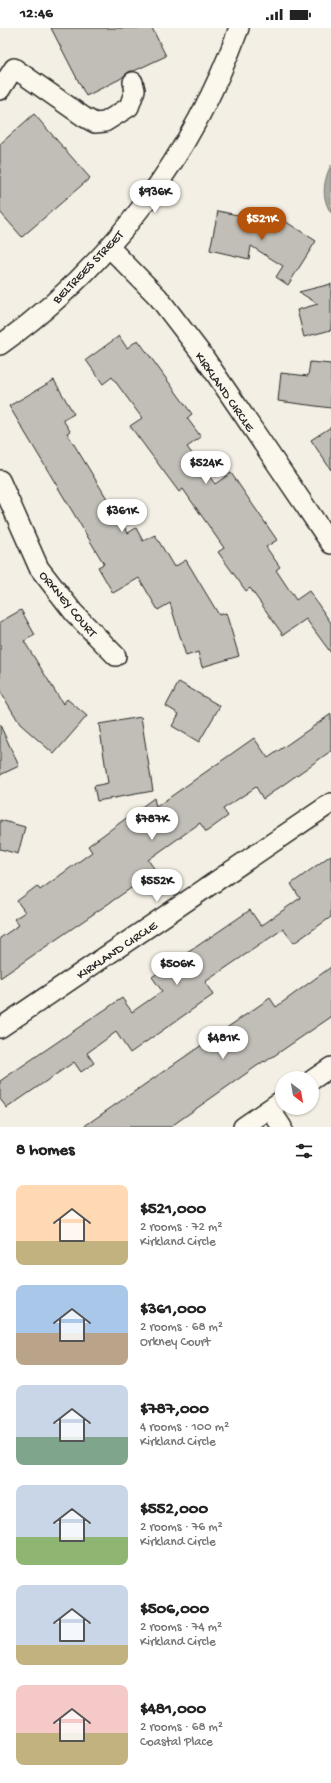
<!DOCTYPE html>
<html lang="en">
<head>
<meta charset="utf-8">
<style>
  :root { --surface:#fff; --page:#f6f6f6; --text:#222; --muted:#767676; --accent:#b45309 }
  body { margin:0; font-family:"Gochi Hand",sans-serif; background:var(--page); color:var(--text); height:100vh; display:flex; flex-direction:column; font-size:15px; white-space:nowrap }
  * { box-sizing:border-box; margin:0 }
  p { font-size:13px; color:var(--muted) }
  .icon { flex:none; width:22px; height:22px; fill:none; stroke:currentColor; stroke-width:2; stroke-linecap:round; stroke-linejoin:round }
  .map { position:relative; height:1099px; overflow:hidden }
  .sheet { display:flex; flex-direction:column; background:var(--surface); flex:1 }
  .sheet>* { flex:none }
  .needle { width:26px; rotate:149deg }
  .controls { position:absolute; left:275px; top:1043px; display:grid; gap:8px }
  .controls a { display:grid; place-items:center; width:44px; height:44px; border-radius:50%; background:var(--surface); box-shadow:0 1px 3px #0004; font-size:20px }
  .price { position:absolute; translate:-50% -34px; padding:0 9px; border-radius:14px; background:#fff; color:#222; font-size:13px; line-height:26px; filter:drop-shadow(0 1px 2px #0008) }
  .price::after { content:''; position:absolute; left:50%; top:24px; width:12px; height:9px; margin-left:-6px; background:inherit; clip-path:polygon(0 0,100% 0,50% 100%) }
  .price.on { background:var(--accent); color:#fff }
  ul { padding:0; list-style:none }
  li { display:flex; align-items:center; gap:12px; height:100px; padding:0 16px }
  li span { display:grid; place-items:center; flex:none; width:112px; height:80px; border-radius:8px; color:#555 }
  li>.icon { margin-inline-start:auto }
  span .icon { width:48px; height:48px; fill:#fffc; stroke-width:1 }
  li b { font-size:17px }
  h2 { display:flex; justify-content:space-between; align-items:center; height:48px; padding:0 16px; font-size:17px }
  .status { display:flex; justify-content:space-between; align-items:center; height:28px; padding:0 20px; background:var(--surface); direction:ltr }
  .status svg { height:11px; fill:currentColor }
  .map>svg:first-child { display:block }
  .water { fill:#aca9a2; stroke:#787772 }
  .building { fill:#c0beb6; stroke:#2b2b2b }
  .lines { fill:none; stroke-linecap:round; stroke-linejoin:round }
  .minor-casing { stroke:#2b2b2b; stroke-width:22 }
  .minor { stroke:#fbf7ec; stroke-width:19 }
  .labels { text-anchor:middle; stroke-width:3; stroke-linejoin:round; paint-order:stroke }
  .street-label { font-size:13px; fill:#2b2b2b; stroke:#fbf7ec }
</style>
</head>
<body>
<div class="status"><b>12:46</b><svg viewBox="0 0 49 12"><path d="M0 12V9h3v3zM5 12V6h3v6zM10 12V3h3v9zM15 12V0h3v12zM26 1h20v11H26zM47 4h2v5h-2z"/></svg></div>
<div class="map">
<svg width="331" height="1099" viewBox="0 0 331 1099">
  <rect width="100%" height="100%" fill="#f3efe4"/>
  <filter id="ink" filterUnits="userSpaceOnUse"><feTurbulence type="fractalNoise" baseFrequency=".025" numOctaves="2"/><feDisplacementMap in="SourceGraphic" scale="8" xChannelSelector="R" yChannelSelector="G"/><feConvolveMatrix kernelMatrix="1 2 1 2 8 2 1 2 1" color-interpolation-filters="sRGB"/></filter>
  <g filter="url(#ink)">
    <!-- water -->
    <path class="water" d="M331,137V185C321,169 323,154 331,137Z"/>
    <!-- building -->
    <path class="building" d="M51,0H152L166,28L134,43H130L120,51L86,68Z
      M34,86L90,150L22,209L0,184V116Z
      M218,183L277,195L280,190L316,213L288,257L276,249L283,238L251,218L249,231L210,222Z
      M331,256V302L304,309L297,282L318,276L299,264Z
      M119,308L127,320L138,312L192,386L187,390L201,409L187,419L215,456L231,445L277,512L266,519L280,539L276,542L296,572L309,563L331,595V625L306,591L283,607L250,560L246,563L218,524L224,520L183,461L179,464L130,398L142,390L112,349L103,356L86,332Z
      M310,334L331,336V380L278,373L281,345L308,348Z
      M54,352L74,386L63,392L70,403L67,405L128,505L136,500L143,513L155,507L174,539L186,532L219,587L226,585L239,628L202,639L198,624L186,628L170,575L158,582L139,550L113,565L98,539L104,536L9,378Z
      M331,399V442L311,412Z
      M21,582L35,607L24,613L63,676L67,671L87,688L54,726L20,696L0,663V594Z
      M179,654L220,678L199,714L172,698L179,686L166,678Z
      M331,686V723L263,771L256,759L223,781L228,788L206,804L200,795L148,832L156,843L0,950V910L19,897L14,891L25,884L17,873L37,858L40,862L92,824L88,818L154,770L156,779L254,710L268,730Z
      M141,689L153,763L97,773L94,758L108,755L99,696Z
      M0,697L19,738L0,747Z
      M0,792L25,799L18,826L0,821Z
      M331,827V889L294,915L283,901L205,954L213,967L130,1025L116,1004L87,1025L94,1035L81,1044L74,1034L7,1080L0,1071V1053L122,970L132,984L162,963L152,949L250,882L261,898L300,870L291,856Z
      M331,939V989L265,1034L264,1033L170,1099H83L270,970L276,979Z"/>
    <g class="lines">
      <defs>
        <path id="minor" d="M0,62L14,40L84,89L95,95L105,94L129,79L135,62L133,54
          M109,219L158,269L204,329L331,516
          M0,317C110,239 193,126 239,0
          M0,452L39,540L74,585L116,628
          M0,1000L331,775
          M312,1052L331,1039
          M270,1081L282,1099
          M243,1099L282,1072"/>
      </defs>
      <!-- minor casing -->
      <use href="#minor" class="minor-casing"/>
      <!-- minor -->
      <use href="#minor" class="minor"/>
    </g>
  </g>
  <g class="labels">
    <!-- street labels -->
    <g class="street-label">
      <text transform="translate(87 238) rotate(-46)" y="5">BELTREES STREET</text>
      <text transform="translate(226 363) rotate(55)" y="5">KIRKLAND CIRCLE</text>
      <text transform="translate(69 575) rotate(50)" y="5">ORKNEY COURT</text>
      <text transform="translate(116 921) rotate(-34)" y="5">KIRKLAND CIRCLE</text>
    </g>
  </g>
</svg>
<div class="controls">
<a><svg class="needle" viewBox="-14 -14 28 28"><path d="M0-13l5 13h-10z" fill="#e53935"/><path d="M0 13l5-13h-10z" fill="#767676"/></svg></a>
</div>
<b class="price" style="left:155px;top:186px">$936K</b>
<b class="price on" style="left:262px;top:213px">$521K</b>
<b class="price" style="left:206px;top:457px">$524K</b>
<b class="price" style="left:122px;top:505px">$361K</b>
<b class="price" style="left:152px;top:813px">$787K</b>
<b class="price" style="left:157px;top:875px">$552K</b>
<b class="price" style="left:177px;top:958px">$506K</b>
<b class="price" style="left:223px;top:1032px">$481K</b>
</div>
<section class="sheet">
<h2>8 homes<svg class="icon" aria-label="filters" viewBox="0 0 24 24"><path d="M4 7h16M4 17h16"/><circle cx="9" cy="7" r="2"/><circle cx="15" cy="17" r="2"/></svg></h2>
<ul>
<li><span style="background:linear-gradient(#ffd9b3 70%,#c2b280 0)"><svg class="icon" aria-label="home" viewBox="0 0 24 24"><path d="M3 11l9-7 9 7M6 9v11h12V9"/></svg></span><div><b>$521,000</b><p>2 rooms · 72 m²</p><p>Kirkland Circle</p></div></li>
<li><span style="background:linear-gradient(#a9c7e8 60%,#b9a48a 0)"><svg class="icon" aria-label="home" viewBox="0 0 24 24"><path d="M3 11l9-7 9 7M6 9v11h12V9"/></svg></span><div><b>$361,000</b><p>2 rooms · 68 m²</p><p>Orkney Court</p></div></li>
<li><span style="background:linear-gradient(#c9d6e8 65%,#7fa58c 0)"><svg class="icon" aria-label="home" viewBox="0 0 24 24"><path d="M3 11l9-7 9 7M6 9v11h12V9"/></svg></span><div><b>$787,000</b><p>4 rooms · 100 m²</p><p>Kirkland Circle</p></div></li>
<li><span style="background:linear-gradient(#c9d6e8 65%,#8fb573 0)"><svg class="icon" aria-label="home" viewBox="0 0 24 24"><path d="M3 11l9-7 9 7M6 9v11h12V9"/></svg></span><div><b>$552,000</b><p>2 rooms · 76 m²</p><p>Kirkland Circle</p></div></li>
<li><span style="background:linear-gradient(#c9d6e8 75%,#c2b280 0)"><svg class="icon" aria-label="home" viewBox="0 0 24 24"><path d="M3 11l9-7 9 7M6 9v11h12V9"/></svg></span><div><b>$506,000</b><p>2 rooms · 74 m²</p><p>Kirkland Circle</p></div></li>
<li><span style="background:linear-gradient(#f6c9c9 60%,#c2b280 0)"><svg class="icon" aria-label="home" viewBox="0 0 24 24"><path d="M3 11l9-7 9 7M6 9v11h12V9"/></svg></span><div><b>$481,000</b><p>2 rooms · 68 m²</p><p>Coastal Place</p></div></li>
</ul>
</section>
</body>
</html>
